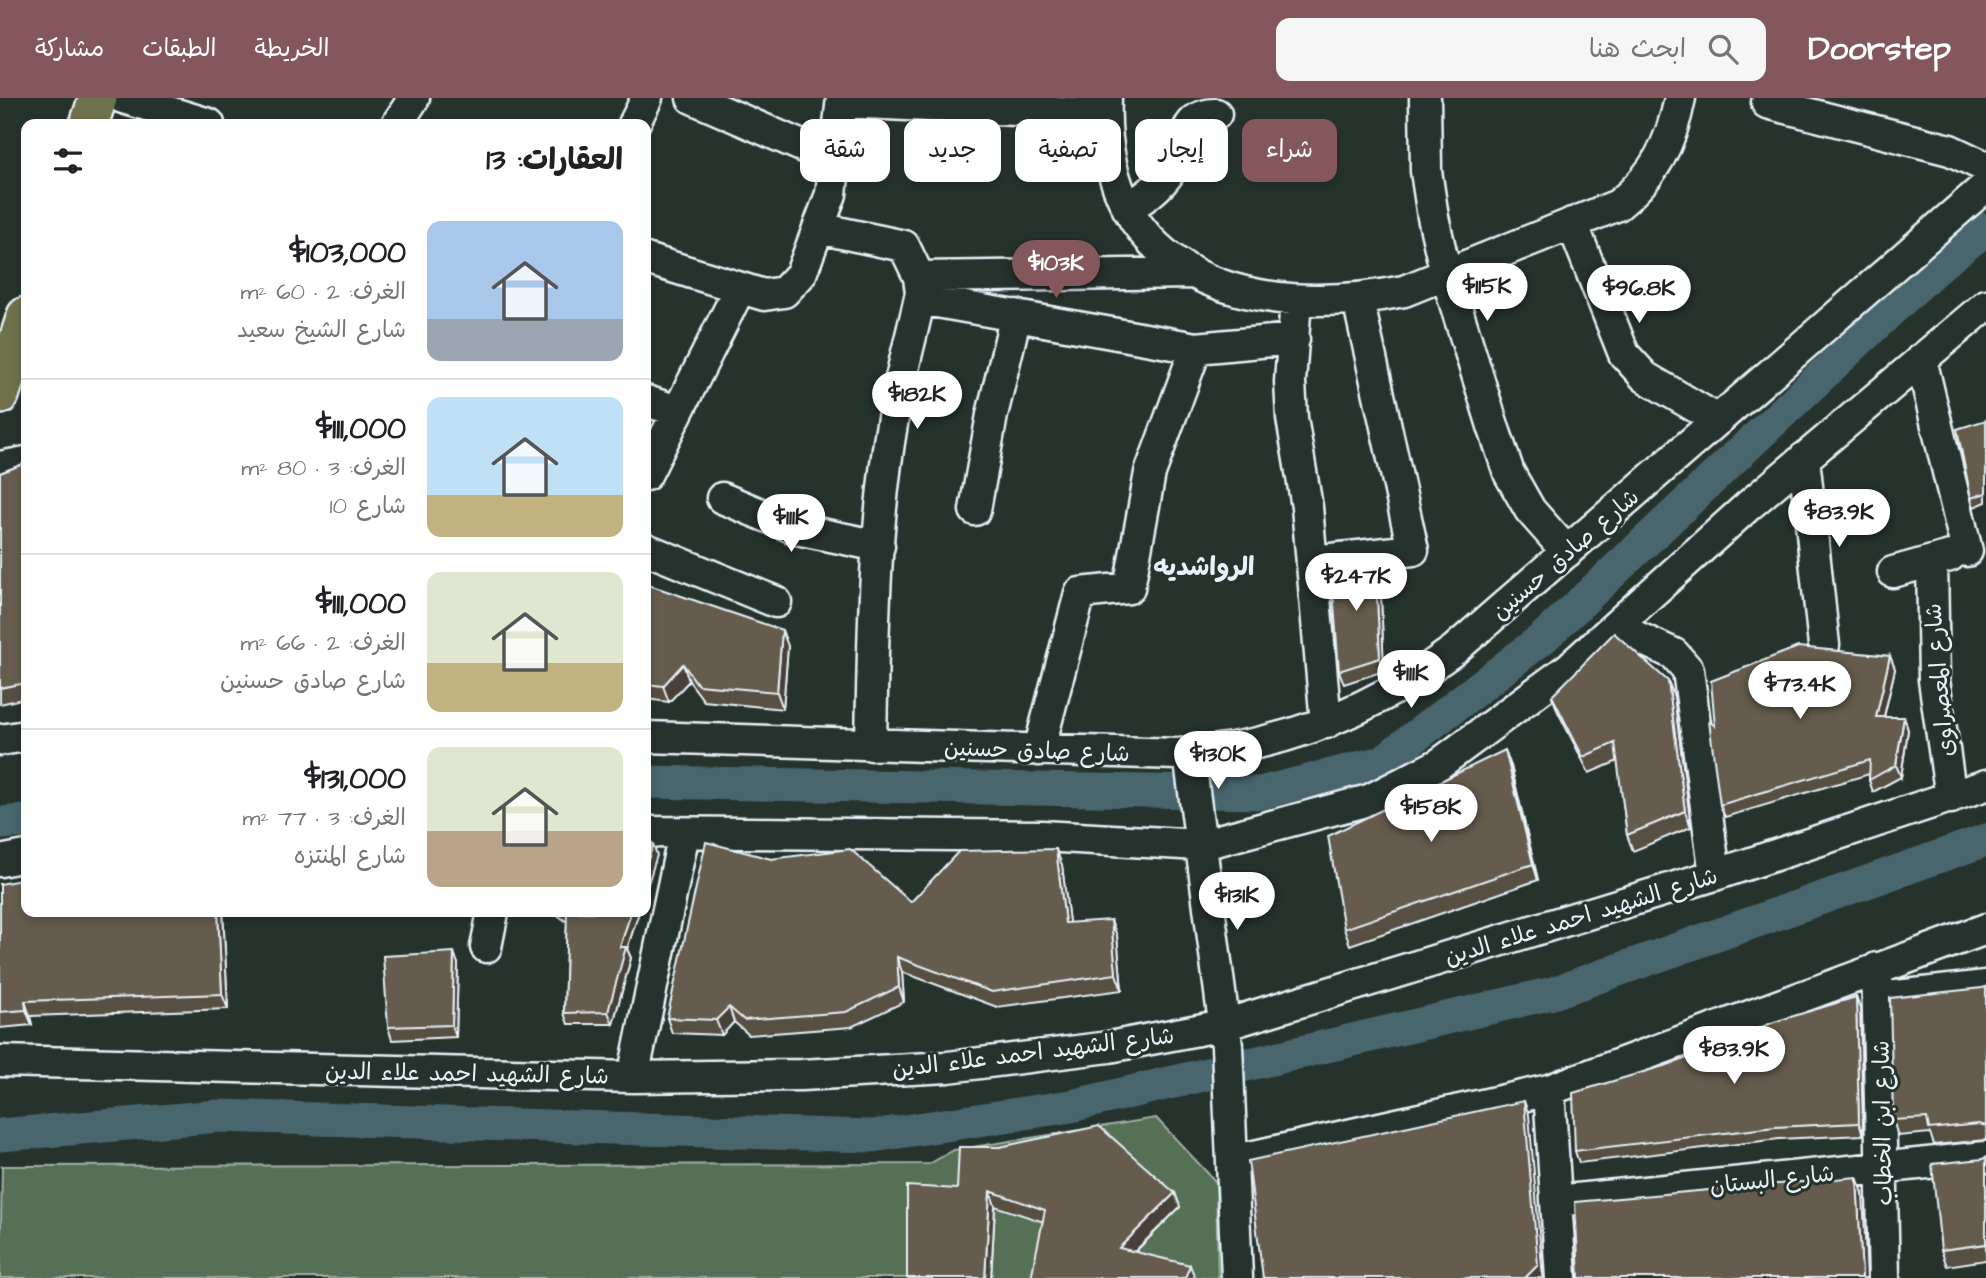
<!DOCTYPE html>
<html lang="ar">
<head>
<meta charset="utf-8">
<style>
  :root { --surface:#fff; --page:#f6f6f6; --text:#202124; --muted:#757577; --line:#e0e0e0; --accent:#84575d }
  body { margin:0; font-family:"Architects Daughter","Playpen Sans Arabic",sans-serif; background:var(--page); color:var(--text); direction:rtl; height:100vh; display:flex; flex-direction:column; font-size:26px; white-space:nowrap }
  * { box-sizing:border-box; margin:0 }
  p { font-size:23px; color:var(--muted) }
  .icon { flex:none; width:38px; height:38px; fill:none; stroke:currentColor; stroke-width:2; stroke-linecap:round; stroke-linejoin:round }
  .map { position:relative; flex:1; overflow:hidden; direction:ltr }
  .panel { position:absolute; left:21px; top:21px; width:630px; height:798px; display:flex; flex-direction:column; background:var(--surface); border-radius:14px; box-shadow:0 4px 10px #0003; direction:rtl }
  .panel>* { flex:none }
  .hud { position:absolute; left:672px; top:21px; width:665px; height:63px; direction:rtl; display:flex; gap:14px }
  .price { position:absolute; translate:-50% -60px; padding:0 16px; border-radius:24px; background:#fff; color:#222; font-size:23px; line-height:46px; filter:drop-shadow(0 2px 4px #0008) }
  .price::after { content:''; position:absolute; left:50%; top:42px; width:21px; height:16px; margin-left:-10px; background:inherit; clip-path:polygon(0 0,100% 0,50% 100%) }
  .price.on { background:var(--accent); color:#fff }
  ul { padding:0; list-style:none }
  li { display:flex; align-items:center; gap:21px; height:175px; padding:0 28px }
  li+li { border-top:2px solid var(--line) }
  li span { display:grid; place-items:center; flex:none; width:196px; height:140px; border-radius:14px; color:#555 }
  li>.icon { margin-inline-start:auto }
  span .icon { width:84px; height:84px; fill:#fffc; stroke-width:1 }
  li b { font-size:30px }
  h2 { display:flex; justify-content:space-between; align-items:center; height:84px; padding:0 28px; font-size:30px }
  .pill { padding:0 24px; border-radius:14px; background:var(--surface); box-shadow:0 4px 10px #0003; font-size:24px; line-height:63px }
  .pill.on { background:var(--accent); color:#fff }
  header { display:flex; align-items:center; gap:42px; box-sizing:border-box; height:98px; padding:0 35px; background:var(--accent); color:#fff }
  header strong { font-size:33px }
  nav { display:flex; gap:38px; margin-inline-start:auto; font-size:24px }
  .search { width:490px; height:63px; background:var(--page); display:flex; align-items:center; gap:18px; box-sizing:border-box; padding:0 24px; border-radius:14px; color:var(--muted); font-size:26px }
  .map>svg:first-child { display:block }
  .green { fill:#566f55; stroke:#9fb0a6; stroke-width:2 }
  .lines { fill:none; stroke-linecap:round; stroke-linejoin:round }
  .canal { stroke:#48656e; stroke-width:33 }
  .minor-casing { stroke:#e8f1f8; stroke-width:35 }
  .major-casing { stroke:#e8f1f8; stroke-width:42 }
  .minor { stroke:#26332d; stroke-width:30 }
  .major { stroke:#6e714b; stroke-width:37 }
  .wall { fill:#574f43; stroke:#e8f1f8; stroke-width:2 }
  .shaded-wall { fill:#474037; stroke:#e8f1f8; stroke-width:2 }
  .building { fill:#655c4e; stroke:#e8f1f8; stroke-width:2 }
  .labels { text-anchor:middle; stroke-width:6; stroke-linejoin:round; paint-order:stroke }
  .street-label { font-size:23px; fill:#e8f1f8; stroke:#26332d }
  .quarter-label { font-size:26px; font-weight:bold; fill:#e8f1f8; stroke:#26332d }
</style>
</head>
<body>
<header>
<strong>Doorstep</strong>
<div class="search"><svg class="icon" aria-label="search" viewBox="0 0 24 24"><circle cx="10" cy="10" r="6"/><path d="M15 15l6 6"/></svg>ابحث هنا</div>
<nav><a>الخريطة</a><a>الطبقات</a><a>مشاركة</a></nav>
</header>
<div class="map">
<svg width="1986" height="1180" viewBox="0 0 1986 1180">
  <rect width="100%" height="100%" fill="#26332d"/>
  <filter id="ink" filterUnits="userSpaceOnUse"><feTurbulence type="fractalNoise" baseFrequency=".0143" numOctaves="2"/><feDisplacementMap in="SourceGraphic" scale="14" xChannelSelector="R" yChannelSelector="G"/><feConvolveMatrix kernelMatrix="1 2 1 2 8 2 1 2 1" color-interpolation-filters="sRGB"/></filter>
  <g filter="url(#ink)">
    <!-- green -->
    <path class="green" d="M1156,1020L1216,1084L1218,1180H0L2,1068L929,1066L954,1052Z"/>
    <g class="lines">
      <!-- canal -->
      <path class="canal" d="M646,684L1260,695L1382,664L1543,540L1937,169L1986,131
        M0,725L26,723
        M0,1037L219,1018L872,1038L1071,1008L1553,895L1986,742"/>
      <defs>
        <path id="minor" d="M123,0L209,26
          M692,0L836,63
          M1106,0C1098,182 1254,223 1404,193L1618,107C1655,77 1671,46 1680,0
          M1425,0L1426,73L1433,119L1446,176L1493,328L1509,375L1530,412L1567,454
          M1768,0L1767,5L1950,52L1986,69
          M842,4L1105,16
          M397,26L414,0
          M634,26L647,0
          M1128,109C1147,99 1165,84 1175,65C1188,42 1182,17 1216,16
          M1572,125L1624,256L1645,279L1718,322
          M818,130L904,148L919,179L921,195C912,237 900,278 893,320C874,427 873,539 871,647
          M646,161L764,197L784,194L801,176L831,96L842,0
          M919,179L1192,175
          M920,201L1196,250L1294,241
          M1296,202L1290,284L1292,320L1307,409L1326,625
          M1921,261L1967,453
          M646,303L678,313
          M1804,360L1824,547
          M0,369L26,364
          M646,377L740,190
          M722,400L797,431L879,448
          M975,412L992,317L1016,217
          M646,451L776,504
          M1313,463L1413,452L1358,201
          M1932,463L1934,582L1951,700
          M1893,474L1950,458
          M1615,529L1674,556L1688,572L1715,777
          M646,639L1177,656C1280,651 1372,613 1454,552L1986,88
          M0,642L26,638
          M1039,652L1080,495L1129,490L1150,375L1196,250
          M1189,655L1227,948L1237,1180
          M646,734L1042,738L1200,747L1369,702L1439,666L1569,570L1748,408L1986,207
          M0,763L26,758
          M486,849L493,814
          M1877,870L1884,1180
          M1879,900L1986,888
          M0,963L633,979L801,977L948,969L1109,949L1224,927L1715,777L1986,687
          M633,979L684,735
          M1549,992L1561,1180
          M1232,1063L1549,992L1986,831
          M1557,1103L1986,1059"/>
        <path id="major" d="M89,26L98,0
          M0,297L26,218"/>
      </defs>
      <!-- minor casing -->
      <use href="#minor" class="minor-casing"/>
      <!-- major casing -->
      <use href="#major" class="major-casing"/>
      <!-- minor -->
      <use href="#minor" class="minor"/>
      <!-- major -->
      <use href="#major" class="major"/>
    </g>
    <!-- wall -->
    <path class="wall" d="M1986,322V404L1974,409L1971,400Z
      M26,365V600L0,606V375Z
      M1375,461L1380,473L1384,573L1344,586L1339,573Z
      M646,486L788,548L783,611L704,603L689,583L669,604L646,601Z
      M1890,558L1895,571L1884,619H1904L1908,632L1901,679L1873,694L1869,682V676L1725,719L1720,707L1715,628Z
      M1668,583L1674,599L1691,729L1633,753L1627,737L1618,663L1589,675L1558,614L1552,598Z
      M1511,668L1538,782L1350,847L1344,831Z
      M1062,767L1069,825L1117,838L1122,892L997,909L902,874L904,904L851,929L749,937L734,924L722,937L672,935L667,920L911,804Z
      M0,786L223,814L228,911L30,918L32,927L0,930Z
      M553,814H639L627,851L631,860L613,926H568L564,915L567,824Z
      M458,866L456,939L392,942L388,929Z
      M1986,889V1042L1934,1047L1930,1035L1898,1038L1893,1022Z
      M1856,899L1860,911L1863,1037L1779,1041L1579,1065L1575,1053L1677,964Z
      M1986,1059V1162L1947,1168L1941,1152L1983,1061Z
      M957,1091L1175,1095L1180,1109L1135,1154L995,1108L991,1180H907Z"/>
    <!-- shaded-wall -->
    <path class="shaded-wall" d="M1375,461L1380,473L1384,573L1380,560Z
      M782,532L788,548L783,611L777,594Z
      M1890,558L1895,571L1881,631L1876,619Z
      M683,566L689,583L669,604L663,588Z
      M1668,583L1674,599L1691,729L1685,713Z
      M1904,619L1908,632L1901,679L1896,667Z
      M1505,652L1511,668L1538,782L1533,766Z
      M653,746L657,757L646,792V768Z
      M1056,751L1062,767L1071,840L1065,825Z
      M218,814H223L228,911L222,896Z
      M631,814H639L627,851L631,860L613,926L608,914L620,849Z
      M1111,822L1117,838L1122,892L1116,876Z
      M454,854L458,866L456,939L452,927Z
      M897,859L902,874L904,904L899,889Z
      M1856,899L1860,911L1863,1037L1859,1025Z
      M25,903L30,918L32,927L26,912Z
      M729,909L734,924L722,937L716,922Z
      M1524,1003L1529,1017L1543,1180H1525Z
      M1857,1079L1863,1095L1867,1180H1862Z
      M990,1093L995,1108L991,1180H985Z
      M1175,1095L1180,1109L1124,1164L1119,1150Z
      M1190,1167L1195,1180H1185Z"/>
    <!-- building -->
    <path class="building" d="M1986,322V395L1971,400L1957,331Z
      M26,365V585L0,590V375Z
      M1375,461L1380,560L1339,573L1331,466Z
      M646,486L782,532L777,594L698,587L683,566L663,588L646,586Z
      M1614,535L1668,583L1685,713L1627,737L1615,645L1583,659L1552,598Z
      M1798,549L1890,558L1876,619H1904L1896,667L1869,682L1870,662L1720,707L1709,623L1715,628L1711,583Z
      M1505,652L1533,766L1344,831L1328,738Z
      M706,744L771,761L850,751L911,804L959,753L1056,751L1065,825L1111,822L1116,876L992,894L897,859L899,889L846,914L744,922L729,909L716,922L667,920Z
      M646,746H653L646,768Z
      M26,781V814H218L222,896L25,903L26,912L0,914V786Z
      M565,814H631L620,849H626L608,914L564,915L567,815Z
      M454,854L452,927L388,929L383,858Z
      M1986,889V1028L1979,1026L1929,1031L1927,1020L1893,1022L1890,900L1982,890Z
      M1856,899L1859,1025L1775,1029L1575,1053L1573,995L1677,964L1774,924Z
      M1524,1003L1538,1167L1525,1180H1263L1248,1063Z
      M1099,1028L1175,1095L1119,1150L1190,1167L1185,1180H1031L1045,1112L990,1093L985,1180H907V1088L957,1091L959,1049H1000Z
      M1986,1059V1146L1941,1152L1932,1066L1983,1061Z
      M1857,1079L1862,1180H1579L1575,1104Z"/>
  </g>
  <g class="labels">
    <!-- street labels -->
    <g class="street-label">
      <text transform="translate(1565 456) rotate(-41)" y="8">شارع صادق حسنين</text>
      <text transform="translate(1939 582) rotate(-95)" y="8">شارع المعصراوى</text>
      <text transform="translate(1037 652) rotate(2)" y="8">شارع صادق حسنين</text>
      <text transform="translate(1581 818) rotate(-17)" y="8">شارع الشهيد احمد علاء الدين</text>
      <text transform="translate(1033 954) rotate(-7)" y="8">شارع الشهيد احمد علاء الدين</text>
      <text transform="translate(467 975) rotate(1)" y="8">شارع الشهيد احمد علاء الدين</text>
      <text transform="translate(1882 1025) rotate(-91)" y="8">شارع ابن الخطاب</text>
      <text transform="translate(1772 1081) rotate(-6)" y="8">شارع البستان</text>
    </g>
    <!-- quarter labels -->
    <g class="quarter-label">
      <text x="1204" y="477">الرواشديه</text>
    </g>
  </g>
</svg>
<b class="price on" style="left:1056px;top:202px">$103K</b>
<b class="price" style="left:1487px;top:225px">$115K</b>
<b class="price" style="left:1639px;top:227px">$96.8K</b>
<b class="price" style="left:917px;top:333px">$182K</b>
<b class="price" style="left:1839px;top:451px">$83.9K</b>
<b class="price" style="left:791px;top:456px">$111K</b>
<b class="price" style="left:1356px;top:515px">$247K</b>
<b class="price" style="left:1411px;top:612px">$111K</b>
<b class="price" style="left:1800px;top:623px">$73.4K</b>
<b class="price" style="left:1218px;top:693px">$130K</b>
<b class="price" style="left:1431px;top:746px">$158K</b>
<b class="price" style="left:1237px;top:834px">$131K</b>
<b class="price" style="left:1734px;top:988px">$83.9K</b>
<div class="hud">
<a class="pill on">شراء</a>
<a class="pill">إيجار</a>
<a class="pill">تصفية</a>
<a class="pill">جديد</a>
<a class="pill">شقة</a>
</div>
<section class="panel">
<h2>العقارات: 13<svg class="icon" aria-label="filters" viewBox="0 0 24 24"><path d="M4 7h16M4 17h16"/><circle cx="9" cy="7" r="2"/><circle cx="15" cy="17" r="2"/></svg></h2>
<ul>
<li><span style="background:linear-gradient(#a9c7e8 70%,#9aa5b1 0)"><svg class="icon" aria-label="home" viewBox="0 0 24 24"><path d="M3 11l9-7 9 7M6 9v11h12V9"/></svg></span><div><b>$103,000</b><p>الغرف: 2 · 60 m²</p><p>شارع الشيخ سعيد</p></div></li>
<li><span style="background:linear-gradient(#bfe0f5 70%,#c2b280 0)"><svg class="icon" aria-label="home" viewBox="0 0 24 24"><path d="M3 11l9-7 9 7M6 9v11h12V9"/></svg></span><div><b>$111,000</b><p>الغرف: 3 · 80 m²</p><p>شارع 10</p></div></li>
<li><span style="background:linear-gradient(#dfe7d0 65%,#c2b280 0)"><svg class="icon" aria-label="home" viewBox="0 0 24 24"><path d="M3 11l9-7 9 7M6 9v11h12V9"/></svg></span><div><b>$111,000</b><p>الغرف: 2 · 66 m²</p><p>شارع صادق حسنين</p></div></li>
<li><span style="background:linear-gradient(#dfe7d0 60%,#b9a48a 0)"><svg class="icon" aria-label="home" viewBox="0 0 24 24"><path d="M3 11l9-7 9 7M6 9v11h12V9"/></svg></span><div><b>$131,000</b><p>الغرف: 3 · 77 m²</p><p>شارع المنتزه</p></div></li>
</ul>
</section>
</div>
</body>
</html>
